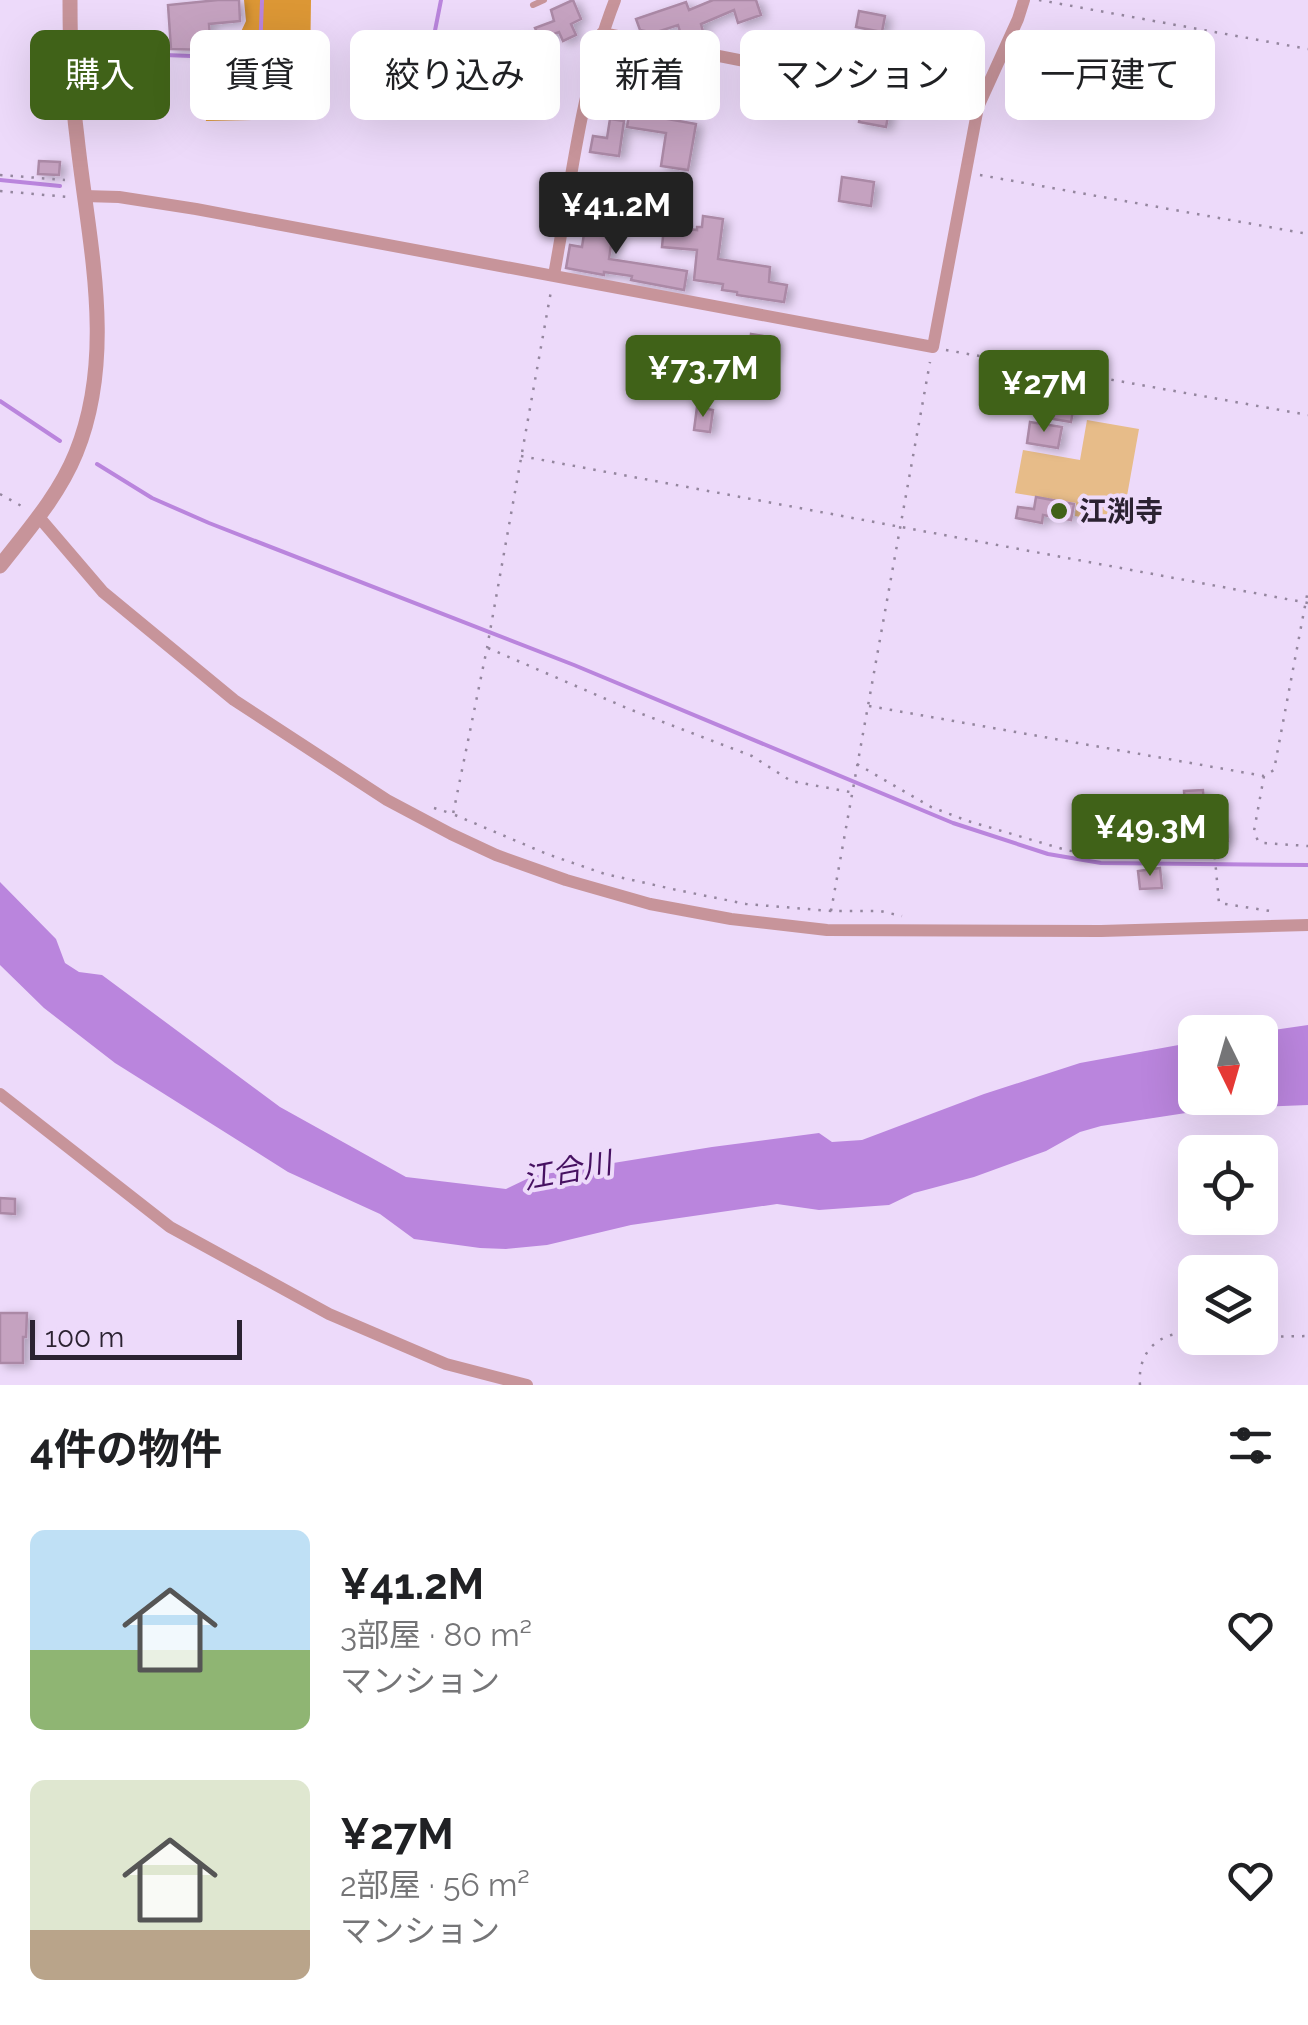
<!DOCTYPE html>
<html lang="ja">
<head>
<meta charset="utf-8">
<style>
  :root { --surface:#fff; --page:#f2f2f2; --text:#202124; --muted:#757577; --accent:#406218 }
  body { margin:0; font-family:Raleway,"Noto Sans JP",sans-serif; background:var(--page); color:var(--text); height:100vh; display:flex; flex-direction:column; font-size:38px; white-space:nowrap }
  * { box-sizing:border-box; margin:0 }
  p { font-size:32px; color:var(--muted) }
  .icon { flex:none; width:55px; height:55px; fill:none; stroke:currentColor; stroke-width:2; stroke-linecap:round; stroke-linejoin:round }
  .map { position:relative; height:1385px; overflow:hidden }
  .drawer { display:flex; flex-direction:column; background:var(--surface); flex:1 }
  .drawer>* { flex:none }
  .hud { position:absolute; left:30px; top:30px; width:1250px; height:90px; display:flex; gap:20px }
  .needle { width:65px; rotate:175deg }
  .tools { position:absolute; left:1178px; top:1015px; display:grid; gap:20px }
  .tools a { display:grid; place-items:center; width:100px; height:100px; border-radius:15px; background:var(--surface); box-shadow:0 10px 40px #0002; font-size:50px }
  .scale { position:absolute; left:30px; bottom:25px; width:212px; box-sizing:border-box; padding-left:10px; border:5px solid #2b2231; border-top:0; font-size:28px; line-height:35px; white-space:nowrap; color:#2b2231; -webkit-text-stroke:8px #eddafa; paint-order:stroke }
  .price { position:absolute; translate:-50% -85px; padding:0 22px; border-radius:10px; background:var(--accent); color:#fff; font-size:32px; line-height:65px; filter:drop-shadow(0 2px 5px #0008) }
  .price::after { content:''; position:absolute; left:50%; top:60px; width:30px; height:22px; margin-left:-15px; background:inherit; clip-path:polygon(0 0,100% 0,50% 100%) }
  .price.on { background:#222; color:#fff }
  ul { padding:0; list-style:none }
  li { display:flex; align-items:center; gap:30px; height:250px; padding:0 30px }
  li span { display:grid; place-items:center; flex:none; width:280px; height:200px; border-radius:15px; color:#555 }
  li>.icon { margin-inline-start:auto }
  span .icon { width:120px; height:120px; fill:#fffc; stroke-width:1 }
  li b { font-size:42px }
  h2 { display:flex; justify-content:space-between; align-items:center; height:120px; padding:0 30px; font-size:42px }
  .pill { padding:0 35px; border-radius:15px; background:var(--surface); box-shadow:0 10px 40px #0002; font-size:35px; line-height:90px }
  .pill.on { background:var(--accent); color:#fff }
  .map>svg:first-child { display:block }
  .green { fill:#e7bc89 }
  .forest { fill:#dc9735 }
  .water { fill:#ba85dd }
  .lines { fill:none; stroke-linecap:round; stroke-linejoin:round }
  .stream { stroke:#ba85dd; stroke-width:4 }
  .building { fill:#c5a2c0; stroke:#ab89a6; stroke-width:2.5; filter:url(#shadow) }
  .path { stroke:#94869e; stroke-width:2.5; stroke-dasharray:2.5 8; stroke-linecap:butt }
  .service { stroke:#c7949a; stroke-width:6 }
  .minor { stroke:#c7949a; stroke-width:12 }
  .tertiary { stroke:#c7949a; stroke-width:15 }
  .poi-dot { fill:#406218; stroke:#eddafa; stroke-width:4 }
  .labels { text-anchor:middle; stroke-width:8; stroke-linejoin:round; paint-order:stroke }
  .poi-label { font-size:28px; font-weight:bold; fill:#2b2231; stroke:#eddafa; text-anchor:start }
  .water-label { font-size:30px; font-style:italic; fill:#461161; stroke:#eddafa }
</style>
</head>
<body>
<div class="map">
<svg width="1308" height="1385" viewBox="0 0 1308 1385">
  <defs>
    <filter id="shadow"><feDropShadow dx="5.5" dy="3" stdDeviation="5" flood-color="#0004"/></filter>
  </defs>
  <rect width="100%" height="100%" fill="#eddafa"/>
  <!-- green -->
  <path class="green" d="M1087,420L1139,429L1122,524L1075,516L1076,503L1015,493L1023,450L1080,460Z"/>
  <!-- forest -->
  <path class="forest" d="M244,0H311L310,69L261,64L252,120L206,121L203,99L220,37L239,36L246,21Z"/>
  <!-- water -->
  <path class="water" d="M0,882L56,939L65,963L79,972L102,975L280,1107L406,1177L506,1189L533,1176L712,1147L819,1133L832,1142L862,1140L984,1094L1080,1063L1195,1042V1098H1260L1259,1032L1308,1025V1105L1212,1109L1101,1126L1080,1132L1046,1151L974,1177L914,1193L889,1205L819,1210L777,1204L631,1225L547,1245L506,1249L480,1248L414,1239L380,1214L288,1172L115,1063L44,1008L0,965Z"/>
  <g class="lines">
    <!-- stream -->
    <path class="stream" d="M86,52L191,56
      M201,57L260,54L262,0
      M429,61L441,0
      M0,180L60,186
      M0,401L60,441
      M97,464L152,498L209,523L574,665L953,823L1048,854L1101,863L1308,865"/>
  </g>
  <!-- building -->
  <path class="building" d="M218,0H239L240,21L209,24L211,50L171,49L168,5Z
    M573,0L581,19L571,24L576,35L563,41L559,32L540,39L535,28L554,21L551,10Z
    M713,0H756L761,15L738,23L734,10L701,24L705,39L696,41L682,38L678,25L654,33L640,30L636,19L686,2L689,10Z
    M859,11L885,16L882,32L856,27Z
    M528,34L535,53L520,58L513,39Z
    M756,44L778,48L776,57L755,53Z
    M610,45L625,48L617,95L600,91Z
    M845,53L877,59L874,76L842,70Z
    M861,106L889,111L886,127L859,122Z
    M630,109L663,114L662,118L696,124L688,170L661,166L666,133L627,127Z
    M610,119L624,121L619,156L590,152L593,136L607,138Z
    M39,161L60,162L59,175L38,174Z
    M842,177L874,182L871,206L839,201Z
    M587,213L615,218L609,259L687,271L684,290L631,280L632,276L604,272V275L566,268L570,245L582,247Z
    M703,216L723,219L718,259L770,267L769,282L787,285L784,302L737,295V292L722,290L723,284L694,280L697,250L662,247L664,226L697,230V227H702Z
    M751,334L776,338L774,359L733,354V371L701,372V377L643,379L642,351L689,349V344L750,342Z
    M697,407L713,410L710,432L694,430Z
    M1055,409L1073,411L1071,422L1053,419Z
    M1030,422L1062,427L1058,448L1027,443Z
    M1036,497L1074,504L1071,520L1043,515L1042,523L1016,518L1018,507L1034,509Z
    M1203,790L1204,803L1185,805L1184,791Z
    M1226,821L1228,841L1198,844L1197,823Z
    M1160,868L1162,888L1140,889L1138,871Z
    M0,1198L15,1199V1214L0,1213Z
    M0,1313H27L26,1337H23V1363H0Z"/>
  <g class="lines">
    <!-- path -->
    <path class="path" d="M1039,0L1308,49
      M0,175L65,180
      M980,175L1308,234
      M0,191L68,197
      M946,350L1308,415
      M521,456L1308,603
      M0,494L25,508
      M488,648L629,709L752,756L791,781L850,792
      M869,706L1264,776L1274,770L1308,590
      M857,764L931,807L968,821L1066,850L1093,855L1203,851L1212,854L1215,859L1219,903L1270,911
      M1264,776L1254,831L1258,841L1263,843L1308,846
      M434,808L453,814L487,648L551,291
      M455,815L547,854L605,874L677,890L746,904L831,911H880L902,916
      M831,911L930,362
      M1260,1337L1308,1336
      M1140,1385C1137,1350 1161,1330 1195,1333"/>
    <!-- service -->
    <path class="service" d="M533,5L544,0"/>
    <!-- minor -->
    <path class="minor" d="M602,33L978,107
      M84,196L119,197L196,209L933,347L978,107L1018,19L1024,0
      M554,275C571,183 581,87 615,0
      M38,516L103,592L234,700L387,800L451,834L496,855L566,880L650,904L731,919L827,930L1101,931L1308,925
      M0,1094L170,1227L329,1314L446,1364L527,1385"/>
    <!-- tertiary -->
    <path class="tertiary" d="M0,566C28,530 59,495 76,453C117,352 88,241 77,137C71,91 70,46 70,0"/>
  </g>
  <!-- markers -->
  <circle class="poi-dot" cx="1059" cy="511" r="10"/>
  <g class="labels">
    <!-- poi labels -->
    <g class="poi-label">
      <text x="1079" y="521">江渕寺</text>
    </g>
    <!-- water labels -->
    <g class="water-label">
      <text transform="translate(567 1171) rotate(-11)" y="10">江合川</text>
    </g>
  </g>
</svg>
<div class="tools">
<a><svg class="needle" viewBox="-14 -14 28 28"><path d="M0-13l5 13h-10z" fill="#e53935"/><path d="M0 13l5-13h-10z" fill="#757577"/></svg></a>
<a><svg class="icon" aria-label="locate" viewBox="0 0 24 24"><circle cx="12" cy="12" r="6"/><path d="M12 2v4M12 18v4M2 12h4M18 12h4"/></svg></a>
<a><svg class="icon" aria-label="layers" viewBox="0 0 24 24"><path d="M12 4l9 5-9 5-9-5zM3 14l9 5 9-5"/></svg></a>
</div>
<div class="scale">100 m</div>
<b class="price on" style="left:616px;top:257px">¥41.2M</b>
<b class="price" style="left:703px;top:420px">¥73.7M</b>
<b class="price" style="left:1044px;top:435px">¥27M</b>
<b class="price" style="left:1150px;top:879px">¥49.3M</b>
<div class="hud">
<a class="pill on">購入</a>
<a class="pill">賃貸</a>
<a class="pill">絞り込み</a>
<a class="pill">新着</a>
<a class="pill">マンション</a>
<a class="pill">一戸建て</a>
</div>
</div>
<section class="drawer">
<h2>4件の物件<svg class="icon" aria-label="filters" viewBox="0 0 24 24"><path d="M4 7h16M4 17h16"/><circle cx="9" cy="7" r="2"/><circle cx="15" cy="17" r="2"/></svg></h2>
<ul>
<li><span style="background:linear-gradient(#bfe0f5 60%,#8fb573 0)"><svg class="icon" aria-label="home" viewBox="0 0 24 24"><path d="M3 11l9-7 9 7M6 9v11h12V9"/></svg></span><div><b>¥41.2M</b><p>3部屋 · 80 m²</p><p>マンション</p></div><svg class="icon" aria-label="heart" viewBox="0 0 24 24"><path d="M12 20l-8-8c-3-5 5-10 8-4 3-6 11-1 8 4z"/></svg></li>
<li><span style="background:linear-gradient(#dfe7d0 75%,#b9a48a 0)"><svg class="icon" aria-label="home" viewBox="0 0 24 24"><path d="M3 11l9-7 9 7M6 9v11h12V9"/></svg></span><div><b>¥27M</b><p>2部屋 · 56 m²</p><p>マンション</p></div><svg class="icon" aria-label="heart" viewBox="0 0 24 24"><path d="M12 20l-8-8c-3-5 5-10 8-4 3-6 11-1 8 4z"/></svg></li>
</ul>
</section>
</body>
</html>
